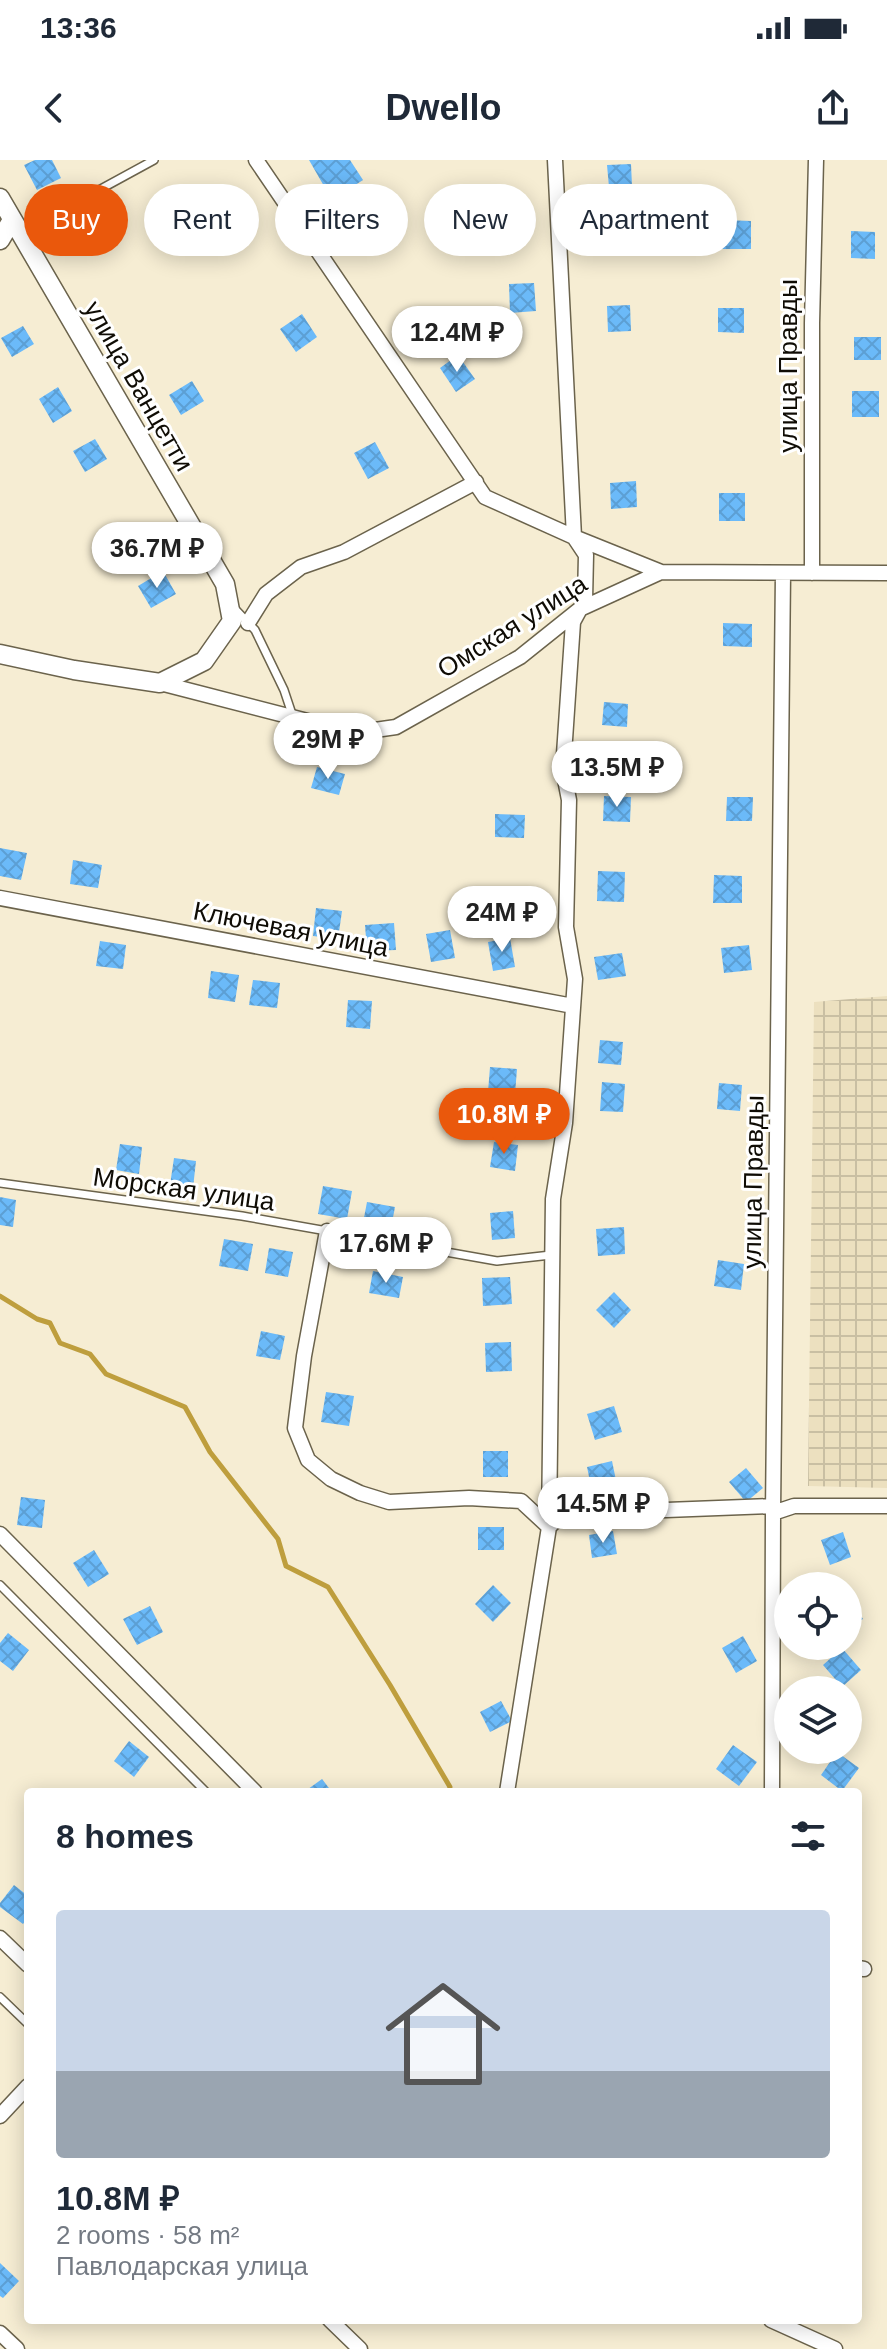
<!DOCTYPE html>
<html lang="en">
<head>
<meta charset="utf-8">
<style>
  :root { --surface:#fff; --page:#f2f2f3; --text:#1f2937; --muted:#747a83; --accent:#ea580c }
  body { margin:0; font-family:Helvetica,sans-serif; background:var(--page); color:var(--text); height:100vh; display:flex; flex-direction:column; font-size:30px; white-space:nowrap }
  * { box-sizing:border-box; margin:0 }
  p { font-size:26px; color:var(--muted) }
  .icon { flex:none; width:44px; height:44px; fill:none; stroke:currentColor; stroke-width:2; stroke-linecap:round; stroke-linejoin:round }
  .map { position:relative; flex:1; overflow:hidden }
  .details { position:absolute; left:24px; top:1628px; width:838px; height:536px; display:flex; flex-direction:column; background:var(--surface); border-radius:8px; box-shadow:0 4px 20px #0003 }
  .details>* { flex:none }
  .banner { position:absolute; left:24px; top:24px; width:840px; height:72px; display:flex; gap:16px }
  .fabs { position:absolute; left:774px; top:1412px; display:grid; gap:16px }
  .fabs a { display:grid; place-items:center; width:88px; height:88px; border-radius:50%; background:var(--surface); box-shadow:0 4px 20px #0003; font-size:40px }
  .price { position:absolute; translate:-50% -68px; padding:0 18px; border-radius:28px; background:#fff; color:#222; font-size:26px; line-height:52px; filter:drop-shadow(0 2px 4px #0008) }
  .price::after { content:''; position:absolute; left:50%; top:48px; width:24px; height:18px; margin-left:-12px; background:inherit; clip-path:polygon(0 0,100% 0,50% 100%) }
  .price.current { background:var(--accent); color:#fff }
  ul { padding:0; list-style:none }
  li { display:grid; align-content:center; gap:16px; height:424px; padding:0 32px }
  li span { display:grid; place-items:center; height:248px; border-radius:8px; color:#555 }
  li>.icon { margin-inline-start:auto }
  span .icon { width:144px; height:144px; fill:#fffc; stroke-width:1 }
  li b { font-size:34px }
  h2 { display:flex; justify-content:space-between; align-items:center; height:96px; padding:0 32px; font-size:34px }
  .pill { padding:0 28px; border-radius:36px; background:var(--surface); box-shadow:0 4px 20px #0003; font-size:28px; line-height:72px }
  .pill.current { background:var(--accent); color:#fff }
  .status { display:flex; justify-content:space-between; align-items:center; height:56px; padding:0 40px; background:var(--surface); direction:ltr }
  .status svg { height:22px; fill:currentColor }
  header { display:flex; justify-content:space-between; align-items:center; height:104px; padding:0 32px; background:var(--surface); font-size:36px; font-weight:800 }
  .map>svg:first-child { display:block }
  .industrial { fill:url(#industrial-grid) }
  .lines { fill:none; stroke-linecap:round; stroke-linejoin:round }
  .stream { stroke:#be9e3d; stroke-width:5 }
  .building { fill:url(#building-cross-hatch) }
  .service-casing { stroke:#6b634c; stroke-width:10 }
  .minor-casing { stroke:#6b634c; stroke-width:17 }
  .tertiary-casing { stroke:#6b634c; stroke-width:21 }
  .service { stroke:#fff; stroke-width:7 }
  .minor { stroke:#fff; stroke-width:14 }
  .tertiary { stroke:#fff; stroke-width:18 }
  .labels { text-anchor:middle; stroke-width:6; stroke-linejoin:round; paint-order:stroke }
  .street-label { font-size:26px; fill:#0f0c05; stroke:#fff }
</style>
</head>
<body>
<div class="status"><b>13:36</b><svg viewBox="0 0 49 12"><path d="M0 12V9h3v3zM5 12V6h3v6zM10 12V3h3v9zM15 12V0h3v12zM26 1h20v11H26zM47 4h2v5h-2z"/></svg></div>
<header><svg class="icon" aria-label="back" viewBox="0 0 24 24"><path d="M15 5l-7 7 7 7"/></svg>Dwello<svg class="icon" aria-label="share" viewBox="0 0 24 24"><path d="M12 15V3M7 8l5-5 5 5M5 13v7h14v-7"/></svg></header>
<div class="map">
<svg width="887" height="2189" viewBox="0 0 887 2189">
  <defs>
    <pattern id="industrial-grid" width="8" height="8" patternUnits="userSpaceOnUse" patternTransform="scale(2)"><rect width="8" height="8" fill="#ece0bf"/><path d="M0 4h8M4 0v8" fill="none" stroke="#c9bfa3"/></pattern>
    <pattern id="building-cross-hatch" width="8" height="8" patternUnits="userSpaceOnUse" patternTransform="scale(2)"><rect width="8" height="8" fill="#6bbaf9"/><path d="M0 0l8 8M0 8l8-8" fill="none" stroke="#5c9fd4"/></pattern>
  </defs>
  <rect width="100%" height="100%" fill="#f6edd3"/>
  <!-- industrial -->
  <path class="industrial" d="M887,836V1328L808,1326L814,842Z"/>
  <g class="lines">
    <!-- stream -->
    <path class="stream" d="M0,1136L37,1159L50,1163L60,1183L90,1194L106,1214L185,1247L210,1292L278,1379L286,1406L328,1427L390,1525L450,1627L449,1632"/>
  </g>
  <!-- building -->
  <path class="building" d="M35,0H52L61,18L37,30L24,5Z
    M309,0H350L363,20L332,40Z
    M631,4L632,26L609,27L607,5Z
    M235,36L251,59L229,74L213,50Z
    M723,60L751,61V89H722Z
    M633,64L634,87L608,88L606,66Z
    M851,71L875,72V99L851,98Z
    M534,123L536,151L510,153L509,124Z
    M630,145L631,171L608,172L607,146Z
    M718,148H744V173L718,172Z
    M302,154L317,177L296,192L280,169Z
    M23,166L34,184L12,197L1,178Z
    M854,177H881V200H854Z
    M458,195L475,219L456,232L440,208Z
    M192,221L204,241L181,255L169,235Z
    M58,227L72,251L53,263L39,239Z
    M852,231H879V257H852Z
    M95,279L107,299L85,312L73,291Z
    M375,282L389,308L368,319L354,293Z
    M636,321L637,347L611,349L610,323Z
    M719,333H745V361H719Z
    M163,411L176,434L151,448L138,426Z
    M723,463L752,464V487L723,486Z
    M604,542L628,544L627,567L602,565Z
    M317,607L345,614L339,635L311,628Z
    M604,636L631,637L630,662L603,661Z
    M727,637H753L752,661H726Z
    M495,654L525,655L524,678L495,677Z
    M0,688L27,693L21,720L0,716Z
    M73,700L102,705L98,728L70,724Z
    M598,711L625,712L624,742L597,741Z
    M714,715L742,716V743H713Z
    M316,748L342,751L338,779L313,776Z
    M394,763L396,790L367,791L365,765Z
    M450,770L455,798L431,802L426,774Z
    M510,778L515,807L493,811L488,782Z
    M100,781L126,785L123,809L96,806Z
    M749,785L752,810L724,813L721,788Z
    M622,793L626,816L598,820L594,797Z
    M211,811L239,815L235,842L208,838Z
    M253,820L280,823L277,848L249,845Z
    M348,840L372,841L370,869L346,867Z
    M600,880L623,882L621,905L598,903Z
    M490,907L517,909L515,934L488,932Z
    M602,922L625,924L623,952L600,951Z
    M719,923L742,925L740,951L717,949Z
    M494,982L518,985L515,1011L490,1007Z
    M120,984L142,987L139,1014L116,1010Z
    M174,998L196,1001L193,1028L170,1025Z
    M323,1026L352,1031L347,1059L318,1054Z
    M0,1037L16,1040L13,1067L0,1065Z
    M367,1042L395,1047L390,1073L362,1068Z
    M513,1051L515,1078L492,1080L490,1053Z
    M624,1067L625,1094L598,1096L596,1069Z
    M224,1079L253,1084L248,1111L219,1106Z
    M269,1088L293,1092L288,1117L265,1113Z
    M718,1100L744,1104L741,1130L714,1126Z
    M373,1111L403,1117L399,1138L369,1133Z
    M510,1117L512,1144L483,1146L482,1118Z
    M614,1132L631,1150L614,1168L596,1150Z
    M261,1171L285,1176L280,1200L256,1196Z
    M511,1182L512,1211L486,1212L485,1183Z
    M326,1232L354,1236L349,1266L321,1262Z
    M614,1246L622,1272L595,1280L587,1254Z
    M483,1291H508V1317H483Z
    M612,1301L617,1325L592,1331L587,1307Z
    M746,1308L763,1328L746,1342L729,1322Z
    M21,1337L45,1340L42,1368L17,1365Z
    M478,1367H504V1390H478Z
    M613,1371L617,1394L592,1398L589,1375Z
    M843,1372L851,1397L830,1405L821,1380Z
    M94,1390L109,1414L88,1427L73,1403Z
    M493,1425L511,1443L493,1462L475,1444Z
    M848,1436L863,1459L848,1468Z
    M150,1446L163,1472L137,1485L123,1459Z
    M8,1473L29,1490L13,1511L0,1501V1483Z
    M743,1476L757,1501L736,1513L722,1488Z
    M842,1488L861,1510L842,1527L823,1505Z
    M501,1541L512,1561L490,1572L480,1552Z
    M129,1581L149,1597L134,1617L114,1601Z
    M733,1585L757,1602L739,1626L716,1609Z
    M837,1592L859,1608L842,1631L821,1615Z
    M322,1619L332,1632H304Z
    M14,1725L28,1736V1758L23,1764L0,1747V1743Z
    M0,2103L19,2121L3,2138L0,2136Z"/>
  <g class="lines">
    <defs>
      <path id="service" d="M22,72L154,0
        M234,448L255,470L284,530L293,557
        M0,1023L242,1056L497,1101L551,1095
        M0,1425L206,1632
        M0,1837L28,1864"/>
      <path id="minor" d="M256,0L485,337L574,377L661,412L887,413
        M812,413V163L816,0
        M248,463L266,434L301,407L344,392L476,322
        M160,523L354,573L396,567L520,497L580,449L661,412
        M0,738L573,846
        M327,1071L304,1196L295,1268L308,1300L331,1319L360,1333L389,1342L469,1338L521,1341L549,1367L562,1354L773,1346
        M773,1353L794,1346H887
        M0,1374L255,1632
        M507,1632L549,1367L553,1039L565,963L575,819L566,767L569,640L563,609L573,462L585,440L586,395L574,377L555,0
        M772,1632L773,1353L783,413
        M0,1778L28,1805
        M858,1808L864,1809
        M0,1956L28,1926
        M330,2160L360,2189
        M771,2160L835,2189
        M0,2173L17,2189"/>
      <path id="tertiary" d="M0,38L225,424L232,461L204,501L160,523L74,510L0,494
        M0,80L12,60"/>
    </defs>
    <!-- service casing -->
    <use href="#service" class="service-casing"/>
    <!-- minor casing -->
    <use href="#minor" class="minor-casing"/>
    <!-- tertiary casing -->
    <use href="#tertiary" class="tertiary-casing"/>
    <!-- service -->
    <use href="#service" class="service"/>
    <!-- minor -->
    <use href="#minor" class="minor"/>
    <!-- tertiary -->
    <use href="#tertiary" class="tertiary"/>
  </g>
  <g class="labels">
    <!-- street labels -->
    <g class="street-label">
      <text transform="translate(788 206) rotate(-90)" y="9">улица Правды</text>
      <text transform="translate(139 226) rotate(60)" y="9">улица Ванцетти</text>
      <text transform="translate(512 466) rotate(-32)" y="9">Омская улица</text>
      <text transform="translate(291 769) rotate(11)" y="9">Ключевая улица</text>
      <text transform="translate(753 1022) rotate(-89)" y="9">улица Правды</text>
      <text transform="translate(184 1029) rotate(8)" y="9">Морская улица</text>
    </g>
  </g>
</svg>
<div class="fabs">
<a><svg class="icon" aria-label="locate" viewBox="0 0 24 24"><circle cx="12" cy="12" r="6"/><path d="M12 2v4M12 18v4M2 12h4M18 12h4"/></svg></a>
<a><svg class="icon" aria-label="layers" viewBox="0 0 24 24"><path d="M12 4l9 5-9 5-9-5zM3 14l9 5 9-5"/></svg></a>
</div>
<b class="price" style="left:457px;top:214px">12.4M ₽</b>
<b class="price" style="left:157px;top:430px">36.7M ₽</b>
<b class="price" style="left:328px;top:621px">29M ₽</b>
<b class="price" style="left:617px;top:649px">13.5M ₽</b>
<b class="price" style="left:502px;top:794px">24M ₽</b>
<b class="price current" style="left:504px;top:996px">10.8M ₽</b>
<b class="price" style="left:386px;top:1125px">17.6M ₽</b>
<b class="price" style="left:603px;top:1385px">14.5M ₽</b>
<div class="banner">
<a class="pill current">Buy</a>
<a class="pill">Rent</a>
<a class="pill">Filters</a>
<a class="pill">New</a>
<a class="pill">Apartment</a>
</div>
<section class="details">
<h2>8 homes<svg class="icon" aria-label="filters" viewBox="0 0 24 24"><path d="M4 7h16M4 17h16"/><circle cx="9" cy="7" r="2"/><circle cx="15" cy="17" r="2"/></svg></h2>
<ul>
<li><span style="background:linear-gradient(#c9d6e8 65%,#9aa5b1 0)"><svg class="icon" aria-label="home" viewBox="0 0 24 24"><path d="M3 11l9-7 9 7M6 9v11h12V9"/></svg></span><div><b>10.8M ₽</b><p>2 rooms · 58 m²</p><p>Павлодарская улица</p></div></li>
</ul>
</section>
</div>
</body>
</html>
